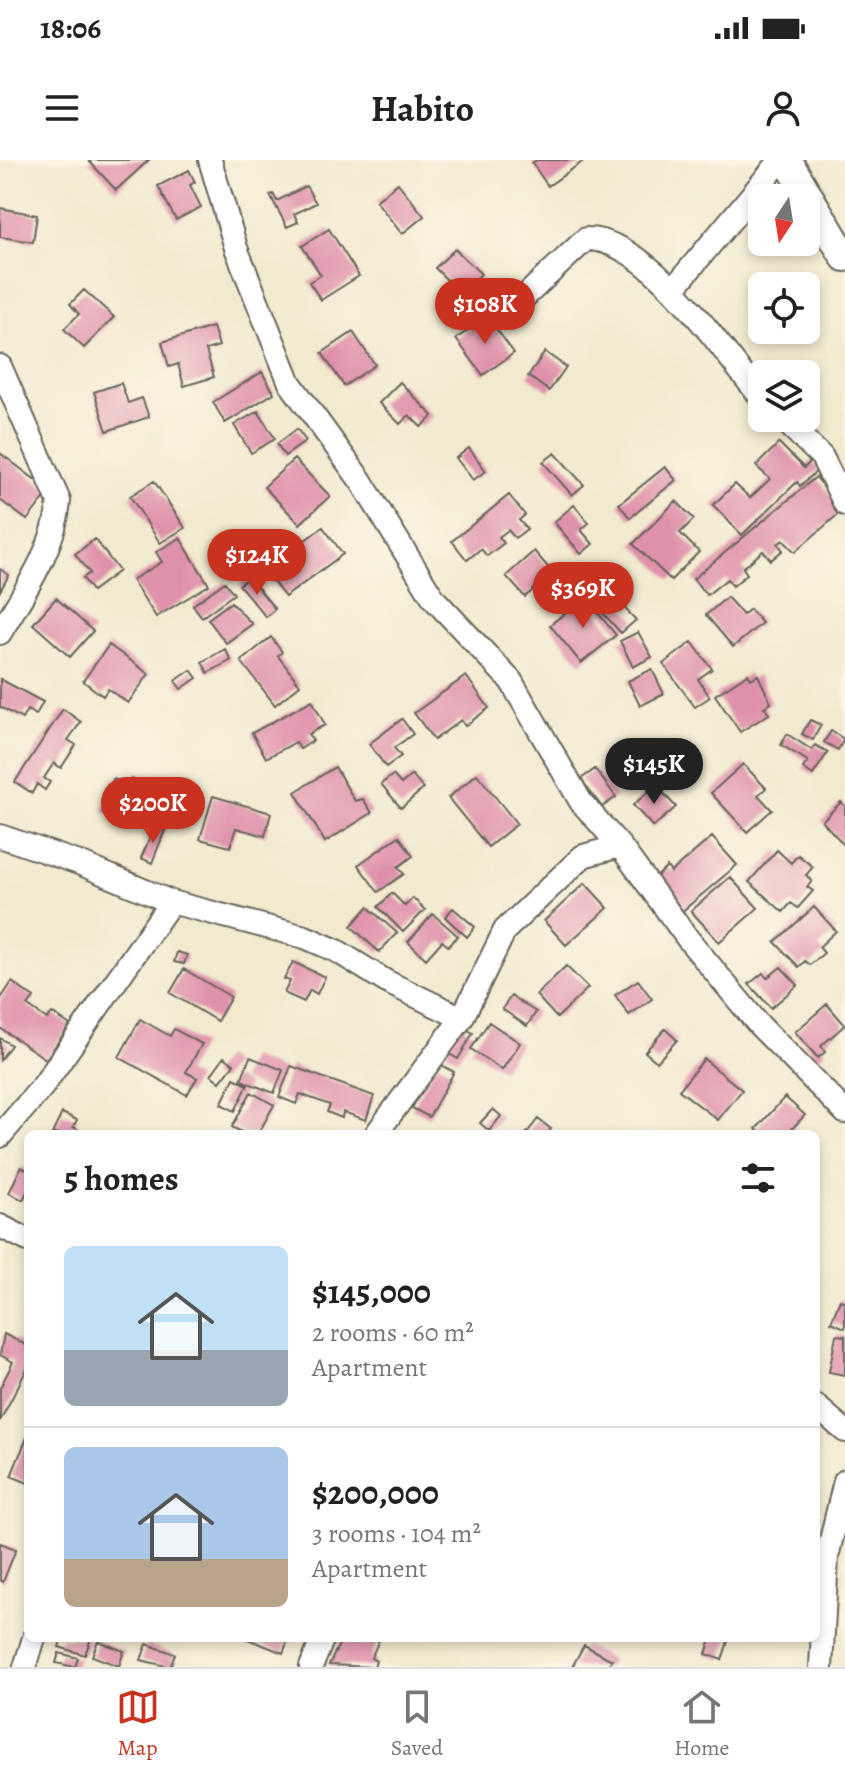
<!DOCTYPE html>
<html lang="en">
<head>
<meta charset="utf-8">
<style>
  :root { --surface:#fff; --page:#f2f2f2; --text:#222; --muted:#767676; --line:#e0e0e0; --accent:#c8321e }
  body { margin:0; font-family:Alegreya,serif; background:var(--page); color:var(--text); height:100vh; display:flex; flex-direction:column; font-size:30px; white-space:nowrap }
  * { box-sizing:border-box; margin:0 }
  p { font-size:26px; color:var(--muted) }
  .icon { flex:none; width:44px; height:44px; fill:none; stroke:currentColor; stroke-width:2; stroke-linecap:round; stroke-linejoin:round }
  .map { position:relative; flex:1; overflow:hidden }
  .details { position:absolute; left:24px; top:970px; width:796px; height:512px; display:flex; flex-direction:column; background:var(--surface); border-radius:12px; box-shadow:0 4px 12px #0003 }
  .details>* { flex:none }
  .needle { width:52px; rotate:192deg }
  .controls { position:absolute; left:748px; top:24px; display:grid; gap:16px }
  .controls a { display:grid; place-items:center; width:72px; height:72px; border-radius:12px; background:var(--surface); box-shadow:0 4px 12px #0003; font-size:40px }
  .price { position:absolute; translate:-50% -68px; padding:0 18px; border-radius:28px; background:var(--accent); color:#fff; font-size:26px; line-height:52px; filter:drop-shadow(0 2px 4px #0008) }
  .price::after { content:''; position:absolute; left:50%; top:48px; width:24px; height:18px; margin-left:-12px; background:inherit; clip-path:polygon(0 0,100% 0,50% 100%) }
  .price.selected { background:#222; color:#fff }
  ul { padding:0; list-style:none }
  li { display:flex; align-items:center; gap:24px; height:200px; padding:0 40px }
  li+li { border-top:2px solid var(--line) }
  li span { display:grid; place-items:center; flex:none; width:224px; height:160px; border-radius:12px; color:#555 }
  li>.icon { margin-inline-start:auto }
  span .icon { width:96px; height:96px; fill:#fffc; stroke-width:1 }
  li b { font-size:34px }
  h2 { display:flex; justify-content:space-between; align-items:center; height:96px; padding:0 40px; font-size:34px }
  .status { display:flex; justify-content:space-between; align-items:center; height:56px; padding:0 40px; background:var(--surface); direction:ltr }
  .status svg { height:22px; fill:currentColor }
  header { display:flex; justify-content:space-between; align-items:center; height:104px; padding:0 40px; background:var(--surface); font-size:36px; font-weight:700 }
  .dock { display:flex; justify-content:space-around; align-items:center; height:112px; border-top:2px solid var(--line); background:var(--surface); font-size:22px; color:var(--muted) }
  .dock a { display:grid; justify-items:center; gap:4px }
  .dock .selected { color:var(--accent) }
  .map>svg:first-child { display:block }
  .building { fill:#df91ab }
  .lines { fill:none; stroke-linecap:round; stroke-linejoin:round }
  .minor-casing { stroke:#67645b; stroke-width:26 }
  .tertiary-casing { stroke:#67645b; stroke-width:32 }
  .minor { stroke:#fff; stroke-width:22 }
  .tertiary { stroke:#fff; stroke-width:28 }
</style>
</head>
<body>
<div class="status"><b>18:06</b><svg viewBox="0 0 49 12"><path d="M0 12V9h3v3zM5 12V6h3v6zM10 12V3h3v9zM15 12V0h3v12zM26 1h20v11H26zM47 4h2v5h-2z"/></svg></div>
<header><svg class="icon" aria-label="menu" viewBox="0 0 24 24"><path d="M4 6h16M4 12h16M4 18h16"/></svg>Habito<svg class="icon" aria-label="person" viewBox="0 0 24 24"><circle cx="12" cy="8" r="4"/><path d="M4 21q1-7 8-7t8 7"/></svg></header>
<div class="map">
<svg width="845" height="1507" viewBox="0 0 845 1507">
  <rect width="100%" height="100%" fill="#fcf5e5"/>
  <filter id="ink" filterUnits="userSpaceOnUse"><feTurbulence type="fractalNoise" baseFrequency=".0125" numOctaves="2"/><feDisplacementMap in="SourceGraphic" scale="16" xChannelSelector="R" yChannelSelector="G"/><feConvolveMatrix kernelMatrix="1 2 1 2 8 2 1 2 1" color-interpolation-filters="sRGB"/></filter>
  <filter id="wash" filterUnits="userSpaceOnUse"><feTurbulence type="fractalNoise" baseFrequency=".006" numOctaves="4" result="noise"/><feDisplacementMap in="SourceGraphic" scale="32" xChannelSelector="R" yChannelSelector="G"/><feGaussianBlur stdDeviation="1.8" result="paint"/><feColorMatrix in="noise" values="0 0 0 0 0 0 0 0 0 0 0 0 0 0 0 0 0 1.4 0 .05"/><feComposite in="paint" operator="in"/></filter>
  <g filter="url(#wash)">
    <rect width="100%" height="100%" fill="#f2eacf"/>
    <g id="blocks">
      <!-- building -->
      <path class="building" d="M88,0H149L116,30Z
        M537,0H585L548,26L532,3Z
        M189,10L195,22L190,25L201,47L176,60L158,26Z
        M398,23L424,56L402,74L376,41Z
        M306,26L316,43L294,54L298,62L287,67L270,35L273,34L277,41Z
        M0,48L37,55L33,82L0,77Z
        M329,69L359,116L321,140L309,122L321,115L302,86Z
        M455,89L481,114L461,134L435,108Z
        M84,130L114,157L84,188L64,169L79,154L70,144Z
        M487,156L514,193L483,215L456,179Z
        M213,167L219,186L206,190L214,217L184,226L178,204L169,207L162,182Z
        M353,172L375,205L344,226L322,193Z
        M545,192L566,207L549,231L528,216Z
        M262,212L274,233L225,263L213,242Z
        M400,222L433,256L421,267L409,255L400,264L379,243Z
        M121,223L128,243L142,238L149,257L107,271L94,232Z
        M258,251L275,279L251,293L234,265Z
        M297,269L306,281L285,296L277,284Z
        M779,283L804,308L811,301L819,309L800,326L797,322L742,375L713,345L735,324L750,338L770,319L756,306Z
        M469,288L486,311L473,320L456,298Z
        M0,293L50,331L27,360L0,340Z
        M555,293L584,325L572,335L543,302Z
        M294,299L330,336L300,364L264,327Z
        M665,307L676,320L630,358L619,344Z
        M816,317L843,350L795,392L783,380L778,384L783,390L771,400L763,391L743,408L747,414L733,426L727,419L707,435L693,419Z
        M154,321L185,368L160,383L130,336Z
        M509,335L525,355L519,360L527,369L515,378L508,370L499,377L504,383L487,396L481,389L467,400L452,381Z
        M676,341L694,359L680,373L699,392L671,420L633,384Z
        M574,345L589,363L581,370L593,384L581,394L554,362Z
        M323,367L343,394L285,437L264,410Z
        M180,378L209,425L156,457L132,420L162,402L156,392Z
        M95,379L119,411L92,431L83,418L90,413L75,394Z
        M534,391L553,413L525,437L506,416Z
        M0,409L9,415L0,431Z
        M249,417L275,449L266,457L239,425Z
        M225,422L234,434L202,457L193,445Z
        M585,437L616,475L581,503L550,465Z
        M727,437L743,455L750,449L762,463L733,487L706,455Z
        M56,438L93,471L70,497L33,464Z
        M615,438L636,460L621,473L601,451Z
        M231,442L252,464L226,483L208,459Z
        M638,472L652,497L633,507L620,481Z
        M271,477L282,492L278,496L300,525L275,545L241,501Z
        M692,482L712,509L698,519L710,537L695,547L663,504Z
        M109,485L149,514L128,543L108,529L103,536L83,521Z
        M225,489L231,500L208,513L202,502Z
        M652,509L664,534L640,546L628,521Z
        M191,510L197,518L181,529L175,521Z
        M748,514L751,519L758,515L771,543L764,547L769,554L740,572L715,535Z
        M466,516L489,548L465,566L461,560L434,580L414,553Z
        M0,519L43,542L36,555L27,550L22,559L0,547Z
        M312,540L325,565L308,574L313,581L300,589L296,582L266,598L252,573Z
        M63,549L81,562L68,580L76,585L61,608L54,603L44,618L50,622L45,630L37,624L32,633L15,622Z
        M402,559L413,574L394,588L401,596L386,607L369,584Z
        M810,560L821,565L813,580L802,574Z
        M831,571L844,579L838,590L824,582Z
        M787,574L812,590L815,585L828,592L813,615L803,608L808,601L781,585Z
        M743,604L766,628L758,635L772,650L747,672L711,633Z
        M335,607L355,641L363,639L372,653L325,682L295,632Z
        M595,609L616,637L602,647L581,619Z
        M477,614L517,664L488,687L448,638Z
        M393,615L401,624L412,615L423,629L401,648L381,624Z
        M113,619L129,625L131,619L147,624L144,632L161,638L152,667L103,652Z
        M656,625L676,647L653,667L633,645Z
        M213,636L271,653L265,676L236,668L230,687L200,679Z
        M841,642L845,646V686L822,661Z
        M155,666L165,670L152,703L141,698Z
        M399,676L413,696L398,707L404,714L378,732L358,705Z
        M712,677L737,705L679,754L651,722L667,707L671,712Z
        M777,690L791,703L798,695L813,707L806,715L812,721L807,727L813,731L798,748L791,743L783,752L749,722Z
        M730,717L758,748L719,782L691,751Z
        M585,723L608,748L566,785L544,761Z
        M392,733L405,746L413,738L425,750L403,772L378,747Z
        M368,747L397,773L379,792L351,766Z
        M814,747L836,771L819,787L824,793L810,805L805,801L799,807L775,782Z
        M453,748L475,767L467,777L445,757Z
        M433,754L458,776L448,786L442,781L426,799L408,782Z
        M177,792L187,795L184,804L174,802Z
        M293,802L325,817L317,834L310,830L304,842L284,833L290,821L284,819Z
        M566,806L588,828L557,858L536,835Z
        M781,807L798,825L771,848L749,824L763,813L767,818Z
        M184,809L231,837L217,861L170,833Z
        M638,820L652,839L629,855L615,835Z
        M12,822L34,838L28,846L47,859L52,853L70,865L46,899L0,868V840Z
        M511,836L536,852L527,866L502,849Z
        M827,844L845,865L821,886L825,892L818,898L795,872Z
        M140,859L170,876L174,869L202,884L186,912L197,918L187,935L119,897Z
        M489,862L520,883L502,910L471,889Z
        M461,866L473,873L458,899L446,892Z
        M665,869L677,880L657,902L645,892Z
        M0,878L11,885L0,900Z
        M224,897L234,904L220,922L211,915Z
        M250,897L283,910L274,933L241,920Z
        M704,899L742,930L718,960L679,930Z
        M437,903L454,912L429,957L412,948Z
        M291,906L374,936L366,960L343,952L342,958L327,952L330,945L300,934L296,944L279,937Z
        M234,918L248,925L235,951L221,944Z
        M251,932L274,945L258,974H245L232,967Z
        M785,937L805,955L787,974H762L756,969Z
        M493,949L501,956L489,971L480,963Z
        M62,953L77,960L73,967L88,974H52Z
        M538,959L551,969L547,974H526Z
        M21,1007L28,1010V1030L23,1040L9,1033Z
        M840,1140L845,1142V1168L831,1162Z
        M4,1174L28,1186V1207L0,1261V1228L13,1202L0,1195Z
        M836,1175L845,1176V1215L829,1212Z
        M28,1275V1323L11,1316Z
        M0,1383L16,1389L3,1422L0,1420Z
        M62,1478H91L85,1495L59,1487Z
        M245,1478H289L283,1493Z
        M342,1478H380L371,1498L376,1501L374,1507L329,1505Z
        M711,1478H729L722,1500L706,1494Z
        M98,1481L124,1491L119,1506L92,1496Z
        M147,1484L175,1494L170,1507L141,1500Z
        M584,1485L612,1500L608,1507H572Z
        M59,1493L78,1498L75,1507L56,1503Z"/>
    </g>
  </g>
  <g filter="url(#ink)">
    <use href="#blocks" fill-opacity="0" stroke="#67645b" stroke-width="2"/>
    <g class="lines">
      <defs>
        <path id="minor" d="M210,0L236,88L290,223L361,321L434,439L511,521L581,642L620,686L583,696L505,770L462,858
          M674,128L781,0
          M518,143L586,79C650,78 723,193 762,238
          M0,206L59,341C55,389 24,432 0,473
          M782,258L822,297L845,344
          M0,676L79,703L171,742L305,777L337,791L387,822L462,858L376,974
          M620,686L688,779L759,865L845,952
          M0,976L43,926L171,742
          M0,1066L28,1080
          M816,1246L845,1271
          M25,1507L34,1478
          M311,1507L323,1478
          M821,1507L827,1397L845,1321"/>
        <path id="tertiary" d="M787,0L845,97"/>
      </defs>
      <!-- minor casing -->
      <use href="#minor" class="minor-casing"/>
      <!-- tertiary casing -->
      <use href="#tertiary" class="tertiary-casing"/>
      <!-- minor -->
      <use href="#minor" class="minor"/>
      <!-- tertiary -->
      <use href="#tertiary" class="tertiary"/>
    </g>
  </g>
</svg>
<div class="controls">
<a><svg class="needle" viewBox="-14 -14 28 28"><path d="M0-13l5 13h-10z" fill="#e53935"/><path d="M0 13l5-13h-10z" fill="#767676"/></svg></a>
<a><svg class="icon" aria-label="locate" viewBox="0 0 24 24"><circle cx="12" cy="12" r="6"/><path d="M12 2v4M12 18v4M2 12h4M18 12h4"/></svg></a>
<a><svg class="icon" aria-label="layers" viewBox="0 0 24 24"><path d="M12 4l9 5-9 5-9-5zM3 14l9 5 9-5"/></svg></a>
</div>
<b class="price" style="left:485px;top:186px">$108K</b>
<b class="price" style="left:257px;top:437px">$124K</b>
<b class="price" style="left:583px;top:470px">$369K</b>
<b class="price selected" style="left:654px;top:646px">$145K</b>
<b class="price" style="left:153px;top:685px">$200K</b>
<section class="details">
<h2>5 homes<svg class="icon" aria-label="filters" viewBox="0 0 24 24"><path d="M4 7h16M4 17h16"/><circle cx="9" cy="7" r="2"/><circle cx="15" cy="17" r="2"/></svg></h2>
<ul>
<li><span style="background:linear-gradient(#bfe0f5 65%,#9aa5b1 0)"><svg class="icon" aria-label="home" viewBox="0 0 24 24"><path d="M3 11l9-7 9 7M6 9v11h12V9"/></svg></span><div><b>$145,000</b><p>2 rooms · 60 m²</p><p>Apartment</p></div></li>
<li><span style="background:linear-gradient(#a9c7e8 70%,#b9a48a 0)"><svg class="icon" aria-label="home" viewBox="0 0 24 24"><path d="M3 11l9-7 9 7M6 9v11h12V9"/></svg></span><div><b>$200,000</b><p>3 rooms · 104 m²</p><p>Apartment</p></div></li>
</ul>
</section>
</div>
<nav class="dock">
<a class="selected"><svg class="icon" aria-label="map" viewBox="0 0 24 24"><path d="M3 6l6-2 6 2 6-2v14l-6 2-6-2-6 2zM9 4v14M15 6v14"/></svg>Map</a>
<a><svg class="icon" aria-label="saved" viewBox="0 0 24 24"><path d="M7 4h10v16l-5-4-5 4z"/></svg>Saved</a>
<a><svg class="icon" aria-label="home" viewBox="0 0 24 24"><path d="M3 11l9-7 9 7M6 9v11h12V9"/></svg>Home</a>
</nav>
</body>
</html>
